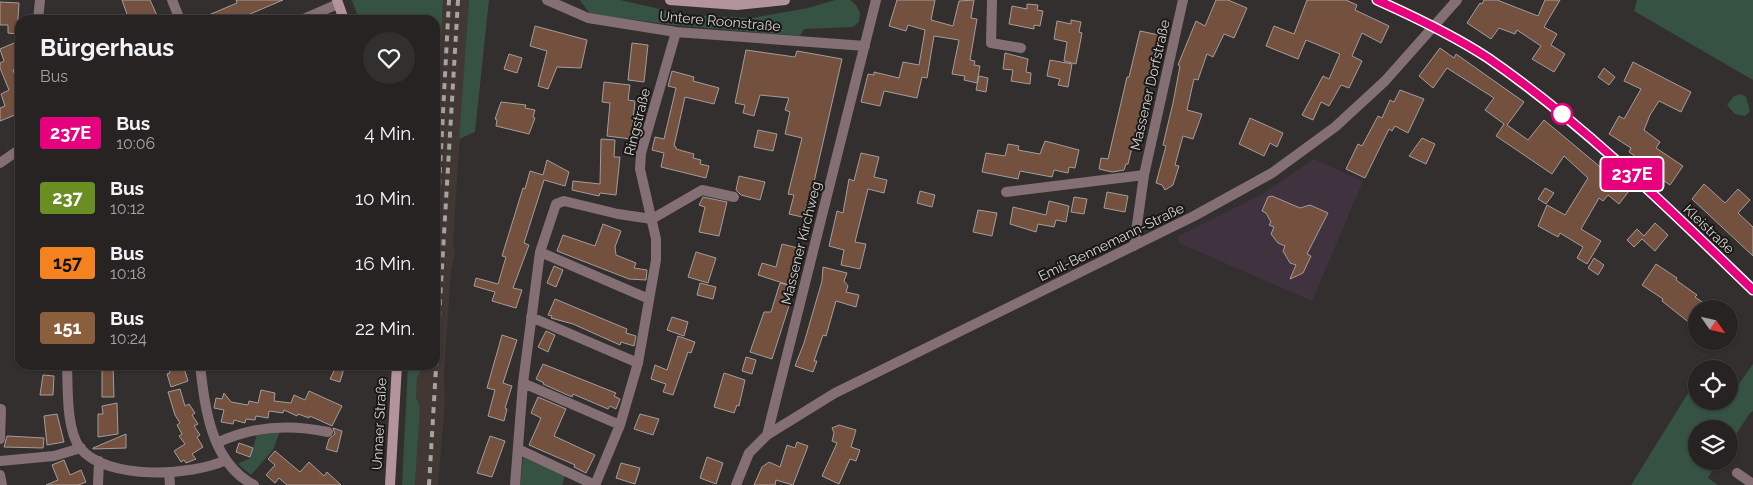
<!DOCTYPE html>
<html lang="de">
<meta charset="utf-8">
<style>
body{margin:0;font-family:Raleway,sans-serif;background:#322f2f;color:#f1f3f6;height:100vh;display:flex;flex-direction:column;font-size:19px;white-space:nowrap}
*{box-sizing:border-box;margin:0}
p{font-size:16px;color:#a4a4a5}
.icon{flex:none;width:28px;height:28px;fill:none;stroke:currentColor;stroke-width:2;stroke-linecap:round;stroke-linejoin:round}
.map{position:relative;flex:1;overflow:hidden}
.panel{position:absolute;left:15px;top:15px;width:425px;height:355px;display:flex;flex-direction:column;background:#262322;border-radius:15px;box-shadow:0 1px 4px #0004,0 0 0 1px #424040}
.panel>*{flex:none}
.badge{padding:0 10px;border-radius:4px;font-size:18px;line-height:32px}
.needle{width:32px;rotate:124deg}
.controls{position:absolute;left:1688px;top:300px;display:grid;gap:10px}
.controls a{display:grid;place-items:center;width:50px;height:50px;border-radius:50%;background:#262322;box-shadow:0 1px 4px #0004,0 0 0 1px #424040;font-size:25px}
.map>.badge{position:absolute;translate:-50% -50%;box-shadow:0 0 0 2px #fff}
.round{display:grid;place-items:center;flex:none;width:52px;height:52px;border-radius:26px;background:#322f2f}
.headline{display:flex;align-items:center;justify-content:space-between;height:85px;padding:0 25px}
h1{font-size:24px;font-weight:700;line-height:38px}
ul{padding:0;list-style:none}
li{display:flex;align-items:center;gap:15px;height:65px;padding:0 25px}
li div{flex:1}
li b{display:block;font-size:19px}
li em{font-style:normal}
li .badge{min-width:55px;font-weight:700;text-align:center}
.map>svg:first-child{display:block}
.built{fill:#413733}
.education{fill:#41323f}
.green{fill:#365243}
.building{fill:#74503f;stroke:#a29e9c}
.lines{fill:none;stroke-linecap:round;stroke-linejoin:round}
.street{stroke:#847074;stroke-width:10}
.secondary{stroke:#b3949a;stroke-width:10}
.rail{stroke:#a6a4a3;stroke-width:4;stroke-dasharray:6 6;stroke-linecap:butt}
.line-casing{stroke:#fff;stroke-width:11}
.line{stroke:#e6007e;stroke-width:8}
.stop-dot{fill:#fff;stroke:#e6007e;stroke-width:2.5}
.labels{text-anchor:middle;stroke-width:4;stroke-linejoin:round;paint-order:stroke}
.street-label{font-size:14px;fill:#d5d3d2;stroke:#191817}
</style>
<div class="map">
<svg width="1753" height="485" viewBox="0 0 1753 485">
<rect width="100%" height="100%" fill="#332f2e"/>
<path class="built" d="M443,0H469L453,242L455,253L451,271L444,374L445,403L438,485H415L420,407L416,397L417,378L423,365H435V175L437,143L435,133Z"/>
<path class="education" d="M1314,159L1363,181L1312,301L1179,243L1177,237L1261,195Z"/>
<path class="green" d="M352,0H443L438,113C433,133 436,155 435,175V20H359Z
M469,0H489L475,132L459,139Z
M580,0H620L687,15L752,18L808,8L835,0H850L856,5L860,13L859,22L853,27L804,29L800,36L673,25L590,14Z
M1637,0H1753V80L1634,11Z
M1741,94L1746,97L1750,111L1745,116L1735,114L1727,105L1734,96Z
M1753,364V411L1750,413L1729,445V429H1696V461H1718L1708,478L1718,485H1631L1690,390L1696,391V401H1729V398Z
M408,365H423L417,378L416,397L420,407L415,485H402Z
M280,431L273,450L251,475L238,464L250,458L257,434Z
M523,457L565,476L562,485H520Z"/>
<path class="building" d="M122,0H150L159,20H129Z
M236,0H283L243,17L245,20H197L237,3Z
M897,0H935L931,20L953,26L959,1L974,0L971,18L977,19L970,60L975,61L974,65L980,66L977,83L964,80L965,76L952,74L959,40L934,36L927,78L922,77L917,98L884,91L880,106L861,102L868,74L874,75V72L899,78L903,62L919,65L925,30L908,25L906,31L889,26Z
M1216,0H1228L1247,8L1234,38L1224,34L1213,57L1207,54L1198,80L1194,79L1187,110L1202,114L1193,139L1183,136L1175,165L1179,166L1173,185L1165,190L1162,185L1156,183L1166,146L1163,145L1173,103L1180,66L1178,65L1196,21L1205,26Z
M1307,0H1346L1357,5L1355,10L1389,26L1381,43L1362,33L1352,56L1362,61L1349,88L1341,85L1329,106L1321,102L1313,120L1302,115L1323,76L1329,79L1340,54L1306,40L1298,59L1266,46L1274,26L1294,34Z
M1484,0H1497L1538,16L1545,0H1560L1544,27L1557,34L1551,45L1565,54L1554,72L1532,59L1541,46L1517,30L1515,34L1499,28L1491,39L1467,23L1480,3L1482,4Z
M0,2L19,3L17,34L8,33V25H0Z
M1027,4L1038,5L1037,10L1043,11L1040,26L1034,25V29L1009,24L1012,6L1027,9Z
M1071,20L1081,22L1079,32L1082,33L1076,64L1064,61L1067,42L1054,39L1057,21L1071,24Z
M535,26L587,40L581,68L557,67L548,89L538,86L547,51L530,46Z
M1140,31L1159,35L1142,114H1140L1128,164H1126L1124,170L1112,172L1099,169L1101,158L1108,159L1127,77H1129Z
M14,43L20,58V67L13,70L20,88L14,91L20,113L0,121V108L5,106L1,94L9,90L0,68V63L4,61L0,49Z
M632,43L648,45L644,82L628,80Z
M1440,48L1454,58L1456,54L1524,102L1507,125L1528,140L1544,120L1629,191L1619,204L1608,195L1603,201L1599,198L1581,229L1601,241L1587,264L1577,258L1583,247L1560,233L1558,237L1538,226L1547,205L1565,215L1588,178L1564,156L1552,174L1496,136L1504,124L1485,110L1494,98L1447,68L1433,88L1419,76Z
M746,50L795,57L797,51L842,59L811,195L802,217L789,214L794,195L788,194L802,138L785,134L790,112L785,110L789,98L760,95L754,116L743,113L745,105L735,103Z
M1005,53L1028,59L1026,72L1031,73L1030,84L1011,81L1013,70L1003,69Z
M509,54L522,58L517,73L504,69Z
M1050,60L1072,64L1068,87L1058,85L1060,79L1047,76Z
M1633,62L1691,92L1681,112L1659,101L1650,115L1644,130L1660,142L1656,148L1683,166L1670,185L1655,175L1657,171L1629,152L1631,148L1609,134L1619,116L1624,119L1641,89L1624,81Z
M1604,68L1615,77L1609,85L1598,77Z
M672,71L694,77L693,81L719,88L714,104L685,97L674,146L676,147V149L694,154L693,158L701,160L700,164L709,166L706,178L661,167L664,153L652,150L655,137L664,139L676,88L668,86Z
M979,76L988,78L986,92L976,90Z
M604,82L630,85L628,100L635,101L631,139L607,136L610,103L602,102Z
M1400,90L1424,99L1408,133L1395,126L1392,131L1389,129L1365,178L1346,169L1358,144L1362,146L1378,116L1382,118L1390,100L1394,102Z
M501,102L526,105L525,108L535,110L533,117L535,118L529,134L496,126L497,120L495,119Z
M1250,118L1283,133L1277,147L1270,143L1264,156L1239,144Z
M758,130L777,134L773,151L754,147Z
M1422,138L1435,144L1426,164L1409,156Z
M601,139L615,140L614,157H620L616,195L600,193L599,196L572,190L573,181L600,184Z
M1045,141L1079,150L1075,168L1069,167L1068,173L1054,170L1052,177L1020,171L1018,179L982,172L986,153L1005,156L1008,144L1019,146L1018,150L1040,154Z
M861,153L879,157L874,177L887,180L884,193L868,189L855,242L866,244L860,269L841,265L844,250L829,246L837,211L843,213L849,179L854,181Z
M547,160L569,172L565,186L544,180L524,243L529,245L513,288L522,290L516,308L492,301L495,292L474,286L476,278L498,284L506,257L502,256L523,188L525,189L530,171L543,175Z
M739,176L765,182L760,200L741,195L736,190Z
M1704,184L1725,203L1738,189L1750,200L1738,213L1753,227V256L1692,199Z
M1545,188L1554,193L1546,204L1538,199Z
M920,191L935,195L932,207L917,203Z
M1107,192L1128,196L1125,212L1104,208Z
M1272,196L1300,208L1310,205L1328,213L1307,254L1311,256L1303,273L1290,279L1296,265L1290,263L1283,251L1285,246L1278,243L1271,234L1274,227L1269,225L1271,222L1266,213L1262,211L1268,197Z
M703,197L727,202L719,236L699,232L705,207L699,205Z
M1074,197L1087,199L1084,214L1071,212Z
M1049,201L1069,206L1066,222L1056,220L1054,227L1038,224L1036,232L1010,224L1013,207L1046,215Z
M978,210L997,213L992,236L973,232Z
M1655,223L1668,235L1655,251L1642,239L1634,247L1627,240L1637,229L1644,236Z
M603,224L621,231L615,247L616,255L636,263L634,268L647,270L646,280L629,279L557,251L563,235L595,246Z
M782,244L798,248L789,285L758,275L762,263L776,267Z
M696,252L716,258L708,283L688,277Z
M1594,258L1604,265L1598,275L1588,268Z
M1656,264L1677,278L1676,280L1697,295L1695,297L1712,309H1696V328L1662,301L1663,299L1642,285Z
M554,266L563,270L556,287L547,283Z
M823,267L847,273L844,281L848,286L846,292L859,295L856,307L836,301L826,336L823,335L814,361H817L813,372L795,366L804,343L822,281Z
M700,283L716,287L713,299L697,295Z
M780,283L795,287L772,359L750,352L764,312H771Z
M555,299L627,329L626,333L636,336L634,346L621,342L620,345L573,324L551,318L552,316L548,315Z
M672,317L688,322L684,336L667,330Z
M546,331L555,335L548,352L538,347Z
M502,335L517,340L503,383L512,386L505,408L507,409L504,421L488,416L495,390L487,388Z
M678,336L695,342L691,353L688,352L673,395L663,392L666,384L651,379L655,365L667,370Z
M746,357L756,360L752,374L742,371Z
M543,364L616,393L614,396L620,399L616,409L610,406L608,409L573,394L572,397L543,384L544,383L536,379Z
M102,365H113L114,397H102Z
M168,365H183L188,381L171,387L167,374L170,373Z
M337,365H345L340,382L330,379Z
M724,373L745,380L739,406L737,405L734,413L714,407Z
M43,375L54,376L53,395H40Z
M180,389L185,406L189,404L195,413L192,415L198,424L194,426L200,435L197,437L203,447L192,454L196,459L186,463L184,460L181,462L174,451L185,444L179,436L182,434L177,425L180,423L175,415L168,392Z
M261,390L275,393L274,401L291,403L294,395L305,400L309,391L342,406L332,426L310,416L309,418L298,414L297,416L284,410L283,413L269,411L268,418L256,416L255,420L246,419L245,423L234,420L233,424L221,422L224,410L214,408L216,398L222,399L224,393L231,402L248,405L249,401L258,403Z
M538,397L566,409L554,436L595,455L586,473L574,467L575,465L529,445L541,418L531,413Z
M117,403L118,434L98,437V414H103L102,406Z
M57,414L64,442L47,445L44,416Z
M640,414L659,419L653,435L634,429Z
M839,425L856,430L851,447L860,450L856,461L850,459L839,484L822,476L837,443L832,441L834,433L832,428Z
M333,428L342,431L337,452L326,449L329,439L335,434Z
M126,434V448L93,449V448Z
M7,436L44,438L43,448L4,447Z
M490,436L505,441L492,477L477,473Z
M797,442L808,446L793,485L776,480L775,485H754L762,467L769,462L780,467L787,445L795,448Z
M239,443L253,448L250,457L236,452Z
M275,451L300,472L309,462L324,476L327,472L341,485H287L279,478L275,483L266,475L275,465L268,459Z
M707,457L723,463L716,484L700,478Z
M64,460L70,475L81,470L86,482L78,485H46L58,480L52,465Z
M621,463L640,468L635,484L616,478Z"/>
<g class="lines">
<path class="street" d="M172,0L180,20
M547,0L588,18L676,32L865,46
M992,0L991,43L1021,48
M101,19V20
M38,20L40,0
M301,20L338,4
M0,163L20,149
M1006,192L1144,175
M1134,246L1144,175L1183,0
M540,252L649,299
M531,317L638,363
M67,365C68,388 66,429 80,448C107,481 192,476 226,460
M200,365C205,408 211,463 254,485
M329,365H330
M523,383L620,425
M767,435L835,393L1194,216L1272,173L1335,127L1385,81L1457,0
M0,439L1,409
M217,443C252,426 290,424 328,432
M518,449L595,485
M0,461L54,456L81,448
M169,472L170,485
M1737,473L1753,484
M0,475L2,485
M98,485L99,461
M515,485L523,383L540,252L556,204L564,201L618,214L652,219L702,190L734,197
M595,485L620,425L638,363L656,260V239L640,169L641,153L676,32
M736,485L749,453L767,435L876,0"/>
<path class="secondary" d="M337,0L344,20
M670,0L737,5L785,0
M1377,0C1415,17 1453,35 1488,58C1585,125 1668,209 1753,290
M390,485L397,365"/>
<path class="rail" d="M436,245L449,0
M429,485L458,0"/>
</g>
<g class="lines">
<defs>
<path id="line" d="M1377,0C1415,17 1453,35 1488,58C1585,125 1668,208 1753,290"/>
</defs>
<use href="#line" class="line-casing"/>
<use href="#line" class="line"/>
</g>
<circle class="stop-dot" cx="1562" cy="114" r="10"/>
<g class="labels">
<g class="street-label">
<text transform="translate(720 21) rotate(5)" y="5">Untere Roonstraße</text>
<text transform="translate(1150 85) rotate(-77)" y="5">Massener Dorfstraße</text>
<text transform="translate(637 122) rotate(-76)" y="5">Ringstraße</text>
<text transform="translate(1709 229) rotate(44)" y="5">Kleistraße</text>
<text transform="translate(1111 242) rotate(-26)" y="5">Emil-Bennemann-Straße</text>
<text transform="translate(801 243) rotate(-76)" y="5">Massener Kirchweg</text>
<text transform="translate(379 424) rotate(-87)" y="5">Unnaer Straße</text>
</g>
</g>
</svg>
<div class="controls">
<a><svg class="needle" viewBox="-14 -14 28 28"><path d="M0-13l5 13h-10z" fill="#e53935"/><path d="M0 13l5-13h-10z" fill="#a4a4a5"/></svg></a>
<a><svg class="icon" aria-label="locate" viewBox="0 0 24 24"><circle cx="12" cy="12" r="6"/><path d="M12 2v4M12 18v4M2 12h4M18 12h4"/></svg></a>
<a><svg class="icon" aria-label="layers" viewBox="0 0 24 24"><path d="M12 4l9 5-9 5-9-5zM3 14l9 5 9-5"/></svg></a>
</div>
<b class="badge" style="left:1632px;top:174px;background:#e6007e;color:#fff">237E</b>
<section class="panel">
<div class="headline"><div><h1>Bürgerhaus</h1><p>Bus</p></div><a class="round"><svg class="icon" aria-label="heart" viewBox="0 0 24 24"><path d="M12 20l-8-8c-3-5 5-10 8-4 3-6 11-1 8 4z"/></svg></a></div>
<ul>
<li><span class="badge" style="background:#e6007e;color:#fff">237E</span><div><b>Bus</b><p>10:06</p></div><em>4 Min.</em></li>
<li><span class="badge" style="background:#6b8e23;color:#fff">237</span><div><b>Bus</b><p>10:12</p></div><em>10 Min.</em></li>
<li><span class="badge" style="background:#f58220;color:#111">157</span><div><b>Bus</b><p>10:18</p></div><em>16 Min.</em></li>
<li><span class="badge" style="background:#8b5e3c;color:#fff">151</span><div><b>Bus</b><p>10:24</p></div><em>22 Min.</em></li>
</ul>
</section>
</div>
